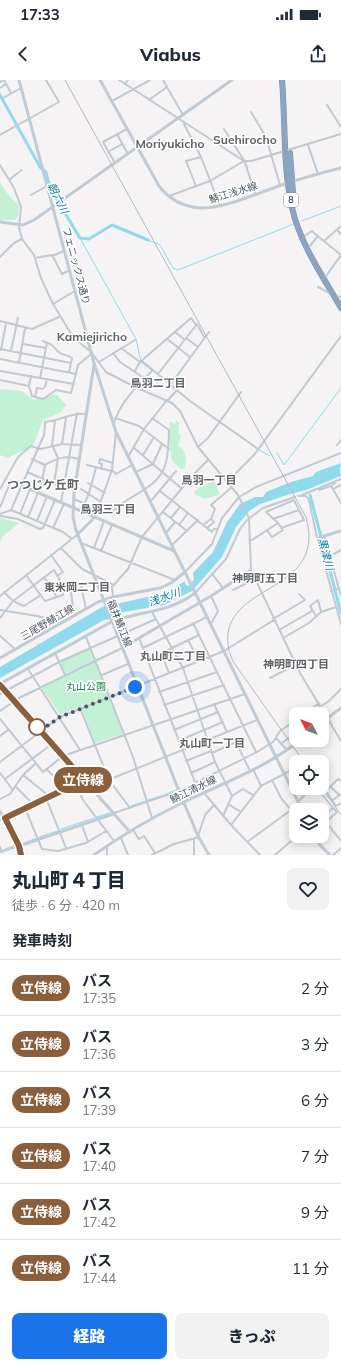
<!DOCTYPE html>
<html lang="ja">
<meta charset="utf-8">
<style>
body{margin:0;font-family:Mulish,"Noto Sans JP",sans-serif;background:#f2f2f3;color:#1f2937;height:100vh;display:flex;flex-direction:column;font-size:15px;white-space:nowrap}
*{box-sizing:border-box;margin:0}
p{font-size:13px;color:#747a83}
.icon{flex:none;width:22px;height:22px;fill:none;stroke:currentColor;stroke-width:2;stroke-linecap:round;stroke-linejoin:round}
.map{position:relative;height:775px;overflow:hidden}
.details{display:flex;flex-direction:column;background:#fff;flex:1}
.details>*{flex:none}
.badge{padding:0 8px;border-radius:13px;font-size:14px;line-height:26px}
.needle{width:26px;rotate:311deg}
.buttons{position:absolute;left:289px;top:627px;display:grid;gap:8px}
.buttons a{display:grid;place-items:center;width:40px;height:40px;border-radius:8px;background:#fff;box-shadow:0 2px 10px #0003;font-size:20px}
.you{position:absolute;width:20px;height:20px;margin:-10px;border:3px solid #fff;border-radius:50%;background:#1a73e8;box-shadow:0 0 0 6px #1a73e833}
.map>.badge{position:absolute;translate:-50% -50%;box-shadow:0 0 0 2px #fff}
h2{padding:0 12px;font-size:15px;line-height:36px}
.round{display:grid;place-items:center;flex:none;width:42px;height:42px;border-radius:8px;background:#f2f2f3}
.headline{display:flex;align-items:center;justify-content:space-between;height:68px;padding:0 12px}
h1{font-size:19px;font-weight:800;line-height:30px}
.button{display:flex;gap:8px;margin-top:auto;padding:8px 12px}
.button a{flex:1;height:46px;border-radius:8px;background:#1a73e8;color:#fff;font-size:16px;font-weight:800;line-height:46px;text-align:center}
.button a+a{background:#f2f2f3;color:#1f2937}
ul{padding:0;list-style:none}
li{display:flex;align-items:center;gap:12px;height:56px;padding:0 12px;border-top:1px solid #e0e1e3}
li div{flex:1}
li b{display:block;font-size:15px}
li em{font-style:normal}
li .badge{min-width:44px;font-weight:700;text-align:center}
.status{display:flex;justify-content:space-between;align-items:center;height:28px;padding:0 20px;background:#fff;direction:ltr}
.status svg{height:11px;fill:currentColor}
header{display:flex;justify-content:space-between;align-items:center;height:52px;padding:0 12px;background:#fff;font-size:18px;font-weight:800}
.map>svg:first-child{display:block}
.green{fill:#c3f1d5}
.water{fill:#90daee}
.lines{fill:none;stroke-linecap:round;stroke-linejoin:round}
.stream{stroke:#90daee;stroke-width:1}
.river{stroke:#90daee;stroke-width:3}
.street-tunnel{stroke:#caccce;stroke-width:2;stroke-dasharray:2 1;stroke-linecap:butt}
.highway-casing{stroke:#7690ad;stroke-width:6}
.street{stroke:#c1cad2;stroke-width:2}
.secondary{stroke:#c1cbd6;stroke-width:3}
.highway{stroke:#8ba5c1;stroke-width:5}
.tram{stroke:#b5b8bd;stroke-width:1}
.line-casing{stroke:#fff;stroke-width:9}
.line{stroke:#8b5e3c;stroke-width:6}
.walk{stroke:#4a5661;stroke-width:4;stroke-dasharray:0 7.2}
.stop-dot{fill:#fff;stroke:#8b5e3c;stroke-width:2}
.labels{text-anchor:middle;stroke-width:3;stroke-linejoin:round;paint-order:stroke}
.shield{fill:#fff;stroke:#808990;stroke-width:1}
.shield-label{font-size:9px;font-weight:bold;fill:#4a5661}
.street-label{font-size:10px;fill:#4a5661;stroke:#fff}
.park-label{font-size:10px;fill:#17864f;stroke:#fff}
.water-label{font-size:11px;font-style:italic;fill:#0c7c9b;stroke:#fff}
.neighbourhood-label{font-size:11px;font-weight:bold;fill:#5f6368;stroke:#fff}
.quarter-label{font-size:12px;font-weight:bold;fill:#5f6368;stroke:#fff}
</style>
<div class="status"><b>17:33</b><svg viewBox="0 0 49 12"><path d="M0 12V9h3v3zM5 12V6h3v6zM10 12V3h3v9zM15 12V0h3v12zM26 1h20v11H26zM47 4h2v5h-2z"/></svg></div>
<header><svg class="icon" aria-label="back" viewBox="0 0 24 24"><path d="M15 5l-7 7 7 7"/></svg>Viabus<svg class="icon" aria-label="share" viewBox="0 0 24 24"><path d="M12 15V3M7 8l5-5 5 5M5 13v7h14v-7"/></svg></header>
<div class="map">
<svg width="341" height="775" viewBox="0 0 341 775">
<rect width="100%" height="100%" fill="#f5f3f3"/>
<path class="green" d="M0,101C4,112 12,118 19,126L18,136L15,140H0Z
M0,309L22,311L34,320L56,314L66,325L60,333L43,340L33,366L7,378L0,375Z
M176,341L179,343L178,353L181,355L178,366C186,369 188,382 184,389H181C178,386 174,384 172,380C170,378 169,347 170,342L175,344Z
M214,400L220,415L204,419L194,414C196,406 208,405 214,400Z
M0,438L19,443L2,457L0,462Z
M91,568L96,580L65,594L61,582Z
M95,582L109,616L60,634L42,608Z
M110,618L123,654L95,663L82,629Z"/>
<path class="water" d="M341,383L340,391L341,396L306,410L290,414L260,424L249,431L236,447L222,477L192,511L164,525L124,532L107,540L106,539L0,598V587L102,527L165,513L185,501V504L188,506L194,500L193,493L213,472L227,442L240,424L255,417H263L266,412L291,402L313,396L316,392Z"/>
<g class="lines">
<path class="stream" d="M302,141L341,126
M80,158L136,259L141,282L151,290
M148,160L160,165L173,188L178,190L294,144
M259,370L270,376
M277,373L284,385L341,308
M164,715L176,710
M148,720L161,716
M131,726L145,721
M97,737L109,733
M61,749L94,738
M39,757L58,751
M21,764L37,758
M3,770L16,765"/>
<path class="river" d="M0,15L40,87L46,92L50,108L80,158L89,159L112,145L148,160
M310,415L341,533"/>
<path class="street-tunnel" d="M299,160L306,155"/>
<defs>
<path id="highway" d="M282,0C286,46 282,95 295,139C305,171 325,200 341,228
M290,73L293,113"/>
</defs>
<use href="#highway" class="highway-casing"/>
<path class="street" d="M4,0L11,13
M119,0L244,81H251L341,54
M163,0L183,35
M0,2L4,0
M125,4L128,0
M0,8L6,4
M3,18L21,8
M149,20L167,7
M112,21L150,0
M327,25L341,47
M251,32L266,57L280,105
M184,44L201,77L220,126
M224,49L245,82L255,114
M117,54L128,74
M0,55L59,22L46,0
M308,65L318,94
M108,72L122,64
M115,83L103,62L127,49
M0,85L14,108L21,127L19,147L22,159L34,175L41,198L53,224L73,257L91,272L106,292L135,307L172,323L180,331L198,367L238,415L249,438L251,490L300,593L341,661
M10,99L22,90
M196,106L186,81L201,77
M31,115L47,106
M169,116L210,101L244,81
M337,150L341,154
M306,155L312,151L314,153L341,175
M324,161L341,146
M309,167L318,156
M52,176L64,171
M0,177L14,163L22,159
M35,178L52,175L62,194L70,190
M326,196L341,175
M318,207L331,214
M335,216L341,217
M53,224L75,211
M0,241L32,249L59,237
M175,252L185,260
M186,258L198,267
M167,259L190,277
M47,263C54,264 54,269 60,273C63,275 68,275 72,278L69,292
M23,264L46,268
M121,268L140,282L135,291
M0,269L71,283
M1,270L6,243
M11,271L18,238
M113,273L120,282L144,298
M0,279L76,294
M142,281L190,321L258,369
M99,282L135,260
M140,282L191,238L196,245
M19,283L25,248
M0,291L74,304
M158,294L197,244L204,257
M31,296L29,306L32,316L43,319L56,310L71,313L78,285L91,274
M40,298L47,263L43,261
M0,300L29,306
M171,304L209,252
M35,317L37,308L42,309L45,307L47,299
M168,320L178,309
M115,338L139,346L169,369
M114,343C120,322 138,305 153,290
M62,364L66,338
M337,365L341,360
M198,367L208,358L241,312
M134,368L181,408
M143,375L154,357
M128,377L144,349L167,320
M32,379L45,385
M45,385C57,378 66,375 79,379
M87,385L112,391
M101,389L102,384L99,383L100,379L113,383
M112,390L116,394L132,385
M27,392L64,408
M136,392L153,384L162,364
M228,401L254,375L341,256
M88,403L105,413
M54,404L58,378L52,365L55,341
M331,406L341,423
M0,409L18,377L31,366L40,369L62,364L81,365
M81,409L101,422
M333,409L341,405
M319,410L331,406L335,403
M160,411L212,452L214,449H217
M302,415L341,399
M298,416H306L309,420L317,458L341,544
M76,420L99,429
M61,422L77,333
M150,422L176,391
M101,424L112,431C118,428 122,423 127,420C164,399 168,393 169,350L152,338
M0,427L11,401
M11,430L44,355L45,342C60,341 71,332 86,334
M81,432L89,413L96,388
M163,432L187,451
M0,434L11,430L63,452L72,459
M20,434L30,409
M0,436L18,439L40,449L43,448L55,420
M28,437L41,406L45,385
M95,437L112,390L116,352
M171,438L180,427
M273,439L299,430
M37,441L47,416
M278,443L266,432L294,420L304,440L281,448
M179,445L188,433
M203,445L211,439L215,429L211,425L232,407
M53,448L64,424
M207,448L214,442L211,439
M166,453L175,442
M317,458L324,456L341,516
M249,460H252L278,443L283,450L272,457L267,450
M81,463L175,500
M172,465L198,440
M61,468L82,489L114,505
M94,468L104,441
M101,471L112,445
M51,475L63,492L57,496
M330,476L341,470
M185,492L212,464L222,438L239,417L256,407L341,373
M212,494L223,508
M44,497L56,516
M70,505L74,535
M81,505L86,529
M62,508L68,505L95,503
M233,510L255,499
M331,511L339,508
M4,512L13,521L24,526L41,515
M195,513L226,479L240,449L247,440L263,428L295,417
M0,516L77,455
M211,516L218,531L211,544
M113,517L112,507L128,489L142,457L191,397L208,380
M0,530L37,536L61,542
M152,532L183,588L215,682L232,716
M316,536L310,526L318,520L321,532
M0,538L13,521L54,490L60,500L63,515L45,521L26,495
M273,539L305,520L299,514
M193,543L256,672
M279,550L312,531
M0,556L15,569
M86,557L133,677L152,738
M139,558L195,702L231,745L260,775
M283,558L309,543L321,532L336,527
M188,560L199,581
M143,568L207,537
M55,573L65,595
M161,573L169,593
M147,580L199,555
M28,589L80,670
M102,595L128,584
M270,598L297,584
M159,612L217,592
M0,614L59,582L156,539
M214,624L227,652
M164,625L224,605
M320,627L329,621L341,609
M80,628L109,700L130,728
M0,631L19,618L122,568
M304,634L318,624
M318,634L323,631
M0,639L43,692L63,676L245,614
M174,650L218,632
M0,656L8,650
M276,658L287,670
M178,661L223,642
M281,664L296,652
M212,673L236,662L250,691
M186,681L211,671
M0,682L60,637L224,571L274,540
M46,689L67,708
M253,689L261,706
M0,693L13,710
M191,693L215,682
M23,695L49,716
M5,699L52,664
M272,700L281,718L296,736
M341,701L338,699L326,711L336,726L341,723
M75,704L83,720L114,761
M330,706L339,715
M16,707L33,724
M317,708L333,728L322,737
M93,710L113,698L257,640
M46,718L66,768
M0,719L10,714L23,695L35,684
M333,720L341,714
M298,722L311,708
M228,724L241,732
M25,728L42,769L58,771L86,763L106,751
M114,733L179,711L257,672L273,662L280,651L296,640
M223,736L232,716L243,709L253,715
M322,737L341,761
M0,740L84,700
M326,742L337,732L333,728
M82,745L88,762
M231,745L261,706L288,692L296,685
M133,750L139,759L144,756L155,773
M198,756L205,735L214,725
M121,758L128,775
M247,762L291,730
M0,767L2,772
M0,772L19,766
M107,775V767
M152,775L174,764L199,757
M194,775V758
M275,775L297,756
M333,775L341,768"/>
<path class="secondary" d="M19,0L94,283L116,352L302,730
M100,0L159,106C169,119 184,127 201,128C223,129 260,112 282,105C302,98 321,93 341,88
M0,142L23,145L34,140L232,0
M94,285L74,413L73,437L76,450L179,711L198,756L209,775
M11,401L174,471
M77,455L95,437
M324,456L341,451
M122,568L211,516L251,490
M0,578L98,522L113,517L160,508L171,503L185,492
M0,604L111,542C142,530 167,534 195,513
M0,605L130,752
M322,642L341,628
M0,731L19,766L21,775
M315,756L320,765L330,775
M19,766L113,734
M94,775C122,755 153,737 184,722C223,703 266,688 300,660"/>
<use href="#highway" class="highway"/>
<path class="tram" d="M65,0L306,437C326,511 236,502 228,553C227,564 229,574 234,583L304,682
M322,708L341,735"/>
</g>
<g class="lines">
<defs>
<path id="line" d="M0,605L84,700L5,738L19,766L21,775"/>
</defs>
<use href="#line" class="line-casing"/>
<use href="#line" class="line"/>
<path class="walk" d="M37,647L40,651L60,637L135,607"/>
</g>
<circle class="stop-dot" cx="37" cy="647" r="8"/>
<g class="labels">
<rect class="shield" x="284" y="113" width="14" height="14" rx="3"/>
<g class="shield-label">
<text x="291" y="123">8</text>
</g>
<g class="street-label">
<text transform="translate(233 112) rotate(-17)" y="4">鯖江浅水線</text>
<text transform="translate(77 186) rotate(75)" y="4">フェニックス通り</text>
<text transform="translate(47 542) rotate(-30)" y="4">三尾野鯖江線</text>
<text transform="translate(120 543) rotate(68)" y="4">福井鯖江線</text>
<text transform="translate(193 709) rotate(-26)" y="4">鯖江清水線</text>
</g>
<g class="park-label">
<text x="86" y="610">丸山公園</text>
</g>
<g class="water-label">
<text transform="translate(58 118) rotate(63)" y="4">朝六川</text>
<text transform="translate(326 474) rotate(75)" y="4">黒津川</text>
<text transform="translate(164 517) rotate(-19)" y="4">浅水川</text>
</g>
<g class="neighbourhood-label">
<text x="158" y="307">鳥羽二丁目</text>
<text x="209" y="404">鳥羽一丁目</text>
<text x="108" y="433">鳥羽三丁目</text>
<text x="265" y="502">神明町五丁目</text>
<text x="77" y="511">東米岡二丁目</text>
<text x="173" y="580">丸山町二丁目</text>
<text x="296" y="588">神明町四丁目</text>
<text x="212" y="667">丸山町一丁目</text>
</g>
<g class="quarter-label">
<text x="245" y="64">Suehirocho</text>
<text x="170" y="68">Moriyukicho</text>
<text x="92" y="261">Kamiejiricho</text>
<text x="43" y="409">つつじケ丘町</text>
</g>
</g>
</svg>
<div class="buttons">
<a><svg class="needle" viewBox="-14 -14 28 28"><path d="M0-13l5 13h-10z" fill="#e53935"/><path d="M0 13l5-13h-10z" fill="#747a83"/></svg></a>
<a><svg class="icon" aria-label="locate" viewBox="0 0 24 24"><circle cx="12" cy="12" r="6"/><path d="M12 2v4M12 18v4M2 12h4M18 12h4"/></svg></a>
<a><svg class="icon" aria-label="layers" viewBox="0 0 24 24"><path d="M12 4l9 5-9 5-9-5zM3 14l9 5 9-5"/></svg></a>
</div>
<div class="you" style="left:135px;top:607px"></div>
<b class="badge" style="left:83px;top:700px;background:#8b5e3c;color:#fff">立侍線</b>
</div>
<section class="details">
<div class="headline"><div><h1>丸山町４丁目</h1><p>徒歩 · 6 分 · 420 m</p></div><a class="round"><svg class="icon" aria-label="heart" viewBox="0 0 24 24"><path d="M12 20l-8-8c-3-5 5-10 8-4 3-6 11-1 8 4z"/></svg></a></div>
<h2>発車時刻</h2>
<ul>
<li><span class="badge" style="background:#8b5e3c;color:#fff">立侍線</span><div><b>バス</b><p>17:35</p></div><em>2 分</em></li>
<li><span class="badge" style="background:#8b5e3c;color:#fff">立侍線</span><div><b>バス</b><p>17:36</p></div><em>3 分</em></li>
<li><span class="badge" style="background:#8b5e3c;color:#fff">立侍線</span><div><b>バス</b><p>17:39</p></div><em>6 分</em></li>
<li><span class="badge" style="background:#8b5e3c;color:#fff">立侍線</span><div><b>バス</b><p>17:40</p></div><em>7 分</em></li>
<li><span class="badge" style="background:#8b5e3c;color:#fff">立侍線</span><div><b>バス</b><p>17:42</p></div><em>9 分</em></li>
<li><span class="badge" style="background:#8b5e3c;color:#fff">立侍線</span><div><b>バス</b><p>17:44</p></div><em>11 分</em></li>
</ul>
<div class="button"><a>経路</a><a>きっぷ</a></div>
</section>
